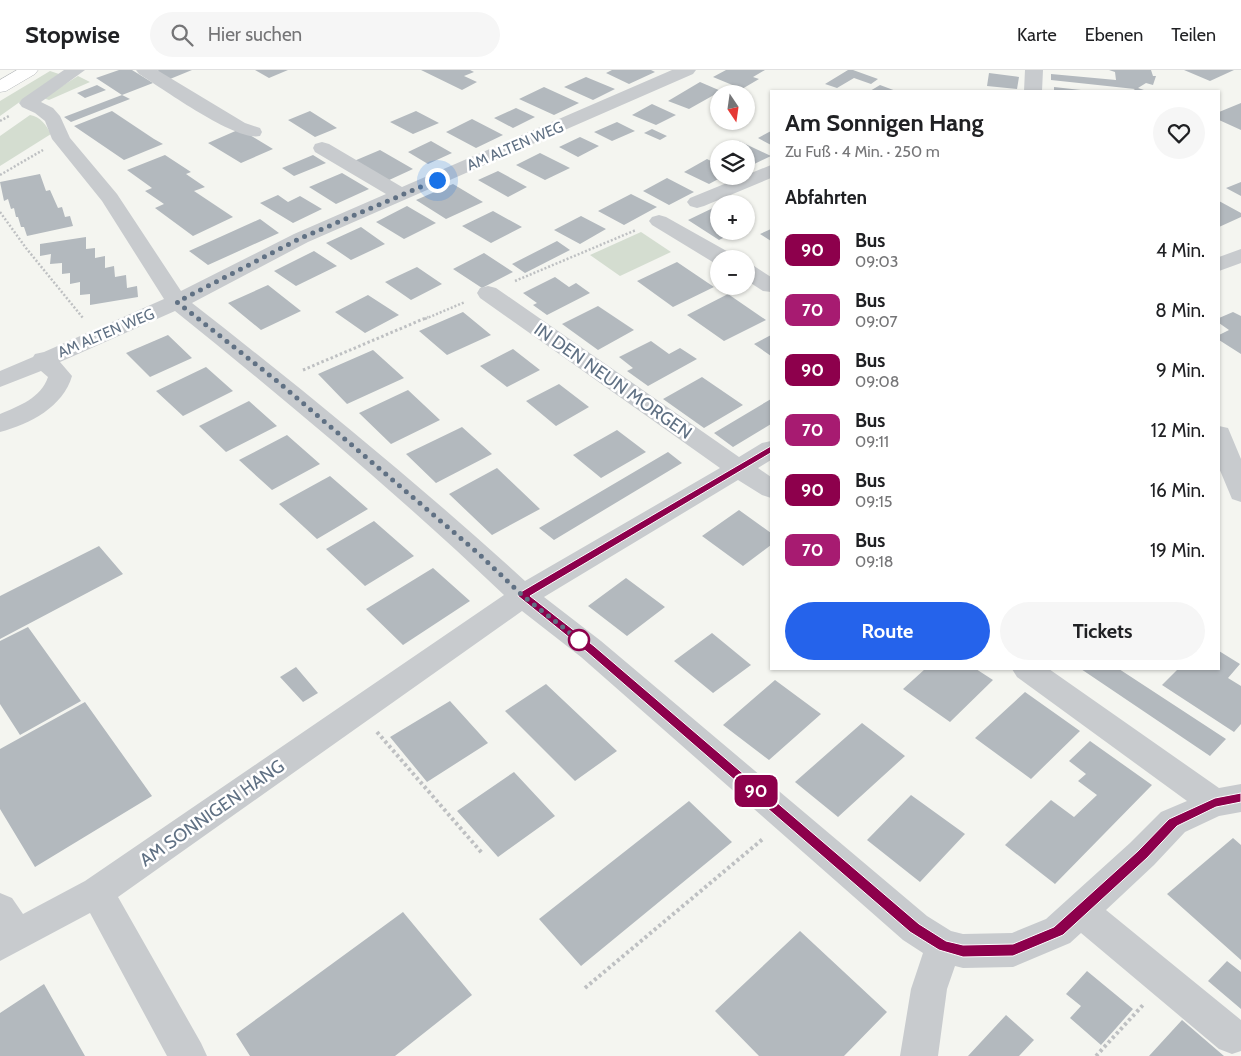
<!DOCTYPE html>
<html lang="de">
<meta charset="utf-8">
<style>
body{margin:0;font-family:Cabin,sans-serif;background:#f6f6f6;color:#202124;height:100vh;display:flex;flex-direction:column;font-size:19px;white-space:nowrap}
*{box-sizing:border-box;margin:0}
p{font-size:16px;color:#757577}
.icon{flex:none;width:28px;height:28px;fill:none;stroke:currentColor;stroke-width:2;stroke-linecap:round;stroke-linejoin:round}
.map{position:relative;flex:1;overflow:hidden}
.details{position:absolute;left:770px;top:20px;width:450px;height:580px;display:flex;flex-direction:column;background:#fff;border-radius:0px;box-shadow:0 1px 4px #0004}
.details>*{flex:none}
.badge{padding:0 10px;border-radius:8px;font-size:18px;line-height:32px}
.needle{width:32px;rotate:167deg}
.fabs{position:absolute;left:710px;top:15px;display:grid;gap:10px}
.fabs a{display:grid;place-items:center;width:45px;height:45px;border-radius:50%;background:#fff;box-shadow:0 1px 4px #0004;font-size:25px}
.you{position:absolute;width:25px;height:25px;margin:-12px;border:4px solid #fff;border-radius:50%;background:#1a73e8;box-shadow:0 0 0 8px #1a73e833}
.map>.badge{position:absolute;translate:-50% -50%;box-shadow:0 0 0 2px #fff}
h2{padding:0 15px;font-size:19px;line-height:45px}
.round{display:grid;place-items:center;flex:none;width:52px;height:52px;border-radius:26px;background:#f6f6f6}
.summary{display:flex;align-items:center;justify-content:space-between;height:85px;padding:0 15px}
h1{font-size:24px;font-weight:800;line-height:38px}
.cta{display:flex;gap:10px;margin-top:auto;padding:10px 15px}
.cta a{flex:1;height:58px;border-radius:30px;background:#2563eb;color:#fff;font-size:20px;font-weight:800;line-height:58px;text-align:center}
.cta a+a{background:#f6f6f6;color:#202124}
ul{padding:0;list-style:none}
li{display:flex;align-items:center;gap:15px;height:60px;padding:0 15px}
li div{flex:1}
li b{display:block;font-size:19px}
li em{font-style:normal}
li .badge{min-width:55px;font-weight:700;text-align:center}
header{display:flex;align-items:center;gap:30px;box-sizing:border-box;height:70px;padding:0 25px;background:#fff;border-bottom:1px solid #e0e0e0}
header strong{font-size:24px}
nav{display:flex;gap:28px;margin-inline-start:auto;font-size:18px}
.search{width:350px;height:45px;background:#f6f6f6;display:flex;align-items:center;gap:12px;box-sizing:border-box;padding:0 18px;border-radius:28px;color:#757577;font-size:19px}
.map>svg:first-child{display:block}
.green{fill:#d4ddd0}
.building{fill:#b3b9be}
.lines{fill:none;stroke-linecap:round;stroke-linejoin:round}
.highway-casing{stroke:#b7babd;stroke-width:1}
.path-far2{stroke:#bec0c2;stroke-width:2.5;stroke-dasharray:2 2;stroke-linecap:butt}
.path-far1{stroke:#bec0c2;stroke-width:3;stroke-dasharray:2.5 2.5;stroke-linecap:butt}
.path{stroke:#bec0c2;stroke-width:4;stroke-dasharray:3 3;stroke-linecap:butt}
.minor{fill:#c8cbce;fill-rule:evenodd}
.highway{fill:#fff;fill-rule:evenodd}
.line{fill:#8d004c;stroke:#fff}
.walk{stroke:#607184;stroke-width:5;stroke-dasharray:0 9}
.stop-dot{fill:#fff;stroke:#8d004c;stroke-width:2.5}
.labels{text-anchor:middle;stroke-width:5;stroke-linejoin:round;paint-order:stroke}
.far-street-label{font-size:15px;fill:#607184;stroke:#fff}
.street-label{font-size:18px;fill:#607184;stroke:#fff}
</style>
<header>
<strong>Stopwise</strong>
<div class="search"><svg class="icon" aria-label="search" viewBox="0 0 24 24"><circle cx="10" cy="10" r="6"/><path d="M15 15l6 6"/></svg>Hier suchen</div>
<nav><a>Karte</a><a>Ebenen</a><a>Teilen</a></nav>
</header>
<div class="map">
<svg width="1241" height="986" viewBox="0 0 1241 986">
<rect width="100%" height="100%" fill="#f4f5f0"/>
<path class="green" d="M50,1L59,4L0,46V31Z
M78,6L90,12L49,30L43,28Z
M30,45C41,47 46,55 51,64L0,96V66Z
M641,162L671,182L620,206L590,185Z"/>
<path class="building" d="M119,0H132L153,13L122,25L96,8Z
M159,0H192L170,9L156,1Z
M255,0H288L269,8Z
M421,0H470L474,2L464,6L477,12L462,20Z
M612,0H651L655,2L629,14L606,3Z
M726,0H765L753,7L759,9L742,19L713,7Z
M848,0H853L878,9L871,14L854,8L837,18L825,14Z
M1109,0H1151L1153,6H1156L1153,15L1146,13L1138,18L1147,21H1132L1135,19L1051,10V4L1116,10L1115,2Z
M1184,0H1234L1210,11Z
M989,3L1019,7L1017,19L987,16Z
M586,7L615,19L593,30L564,17Z
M700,12L721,21L689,39L668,31Z
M97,15L106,20L85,28L77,23Z
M880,15L896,21H870Z
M544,17L579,33L554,45L519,29Z
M1054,17L1081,20V21H1054Z
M122,25L130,29L71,52L64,47Z
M1241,33V60L1219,50V42Z
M652,34L676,45L656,55L632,45Z
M516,38L535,47L513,58L494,48Z
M112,41L154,69L163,74L124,90L74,56Z
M310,41L337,58L315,67L288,50Z
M416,41L439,53L413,64L390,52Z
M472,49L503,65L476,78L446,62Z
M617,52L635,61L612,71L594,62Z
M240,59L273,79L241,93L208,73Z
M652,59L667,66L660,70L644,63Z
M771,61V75L758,68Z
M580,67L599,76L578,87L559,77Z
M431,71L452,83L428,94L408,82Z
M739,71L771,86L746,98V79H723Z
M380,80L413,99L387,111L354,91Z
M540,83L570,98L545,110L516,95Z
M165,85L191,102L186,104L205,117L194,121L233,147L193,166L155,138L164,134L145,121L152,118L127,100Z
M313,85L326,93L294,106L282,98Z
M707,89L719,95V106H724L709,114L684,102Z
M498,101L527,117L508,127L478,110Z
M342,103L369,119L336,134L309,117Z
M40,104L46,121L50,120L58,138L62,137L65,147L70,146L73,156L27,166L24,157H21L18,147H16L14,138L11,139L8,129L4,131L0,112Z
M667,108L694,122L669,135L643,121Z
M1241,112V126L1226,118Z
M453,114L483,132L446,149L416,130Z
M631,124L657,137L624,155L598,141Z
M278,125L288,132L300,126L322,139L293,153L260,133Z
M1219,131L1241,143V147L1219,157Z
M407,136L436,153L404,169L376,152Z
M715,137L719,139V161H737L719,170L688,150Z
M493,141L522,157L491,173L462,156Z
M581,146L606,159L580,174L554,160Z
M260,149L279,163L208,195L189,181Z
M361,157L385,174L351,190L326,173Z
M771,159V171L760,164Z
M86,167V179L95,178V188L105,186V198L114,196L115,207L126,205L127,218L137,216L138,227L90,235V224L80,225V212L70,214V203L62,204V193L50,194L51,184L40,186V174Z
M557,171L570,180L525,203L512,194Z
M314,181L337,196L296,216L274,201Z
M484,183L513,202L482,218L453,199Z
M677,192L714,217L673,237L637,211Z
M417,197L442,214L411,230L385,212Z
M555,207L569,217L576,213L590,223L547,245L533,235L537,233L523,223Z
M268,215L301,241L261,260L228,233Z
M728,224L766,250L724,271L687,245Z
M368,225L399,245L365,263L335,242Z
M598,236L634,260L598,280L562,254Z
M463,242L491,265L447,285L419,261Z
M1233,242L1241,246V284L1219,270V265L1229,260L1219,253V248Z
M168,265L192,288L150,307L126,283Z
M771,265V286L754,274Z
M651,271L669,284L680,278L697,289L648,316L627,301L633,298L619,287Z
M513,279L540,300L507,317L480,296Z
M373,280L404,308L347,334L318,304Z
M206,297L233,321L183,346L156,321Z
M702,307L743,335L704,358L663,329Z
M559,314L589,337L556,356L526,331Z
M408,320L440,350L391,374L359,343Z
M771,329V354L733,377L714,363Z
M249,331L277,356L226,382L199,356Z
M462,357L492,384L436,413L406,384Z
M617,360L646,382L601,408L573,385Z
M287,365L320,394L272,420L239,390Z
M668,382L682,393L554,470L539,458Z
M497,398L540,439L492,465L449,424Z
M330,406L368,439L317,469L279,434Z
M739,440L771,463V475L743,496L702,466Z
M374,451L414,486L365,516L326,479Z
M99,476L123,504L0,569V526Z
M433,498L470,531L403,575L366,539Z
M626,508L665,537L627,566L588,536Z
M28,557L81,631L20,665L0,634V571Z
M712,563L751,595L713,623L674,591Z
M1219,581L1240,594L1228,608L1241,616V654L1234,662L1162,615L1178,599H1219Z
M296,597L318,623L303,632L280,607Z
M925,599H976L993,610L950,652L903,619Z
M1081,599H1119L1226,669L1210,686Z
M775,610L821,644L769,690L723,655Z
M546,614L617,681L575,711L505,641Z
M1025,622L1080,661L1031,709L975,668Z
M450,631L488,673L427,712L390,667Z
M85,632L152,726L35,797L0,739V679Z
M862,653L905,686L838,747L795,712Z
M1090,671L1152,715L1055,814L1005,775L1051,730L1074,747L1097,725L1078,711L1086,704L1069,691Z
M514,702L555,746L498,787L457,741Z
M911,725L965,764L920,812L867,770Z
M689,731L732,772L581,896L539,849Z
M1233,768L1241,775V890L1167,824Z
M403,842L472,925L395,986H250L236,964Z
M800,861L887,942L844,986H759L715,941Z
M1227,891L1241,902V939L1208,911Z
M1087,901L1133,939L1101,975L1070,948L1081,936L1066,924Z
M44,914L85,986H0V943Z
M1006,945L1034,970L1019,986H968Z
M1182,950L1224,986H1149Z"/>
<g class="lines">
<defs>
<path id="highway" d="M17,0H38L35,4L6,21L0,22V10Z"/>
</defs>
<use href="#highway" class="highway-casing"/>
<path class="path-far2" d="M0,51L9,46
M0,105L43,80
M0,142L26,178L83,248
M515,211L636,160
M425,249L465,232"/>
<path class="path-far1" d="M303,300L428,247"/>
<path class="path" d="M377,662L482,783
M585,918L764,768
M1096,986L1143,935"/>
<path class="minor" d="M64,0H85L41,32L53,38L60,46L70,68L117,124L181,221L294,164L386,124L315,82L313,78L315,74L322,72L329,74L402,117L672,0H696L693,4L308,172L192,233C306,322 419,414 525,511L720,398L480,228L477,223L480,218L488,216L496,218L739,387L762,373L771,371V390L758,398L771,407V428L762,425L738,410L544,527L601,571L927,846L951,861L963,864L1012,863L1046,849L1130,773L1161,742L1187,731L1017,607L1012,599H1049L1219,718L1241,714V742L1219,746L1185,762L1154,795L1106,840L1241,950V981L1232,984L1219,979L1081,863L1070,873L1013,897L963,898L955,896L947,919L938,986H900L911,919L923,883L903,870L581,587L522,541L118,827L201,973L207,986H167L90,843L0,891V823L12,828L23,844L85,811L504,525C399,425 288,332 175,241L60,292L72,306C63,337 30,354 0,362V344C19,336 41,328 48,307L41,301L0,317V301L33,287L35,284L44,282L164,229L102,131L52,69L45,51L35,43L22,37L19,33L22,29Z
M136,0H157L245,53L260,58L262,62L260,66C236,72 162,18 139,4Z
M1025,0H1043L1042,21H1024Z
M771,95V108L704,136L697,138L690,136L687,132L690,128Z
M659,145L666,147L732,184L734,189H719V194H716L652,155L649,151L652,147Z
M1241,179V193L1219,201V187Z
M746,195L754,196L771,207V222L763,221L746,210Z
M1219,356L1228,358L1241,389V432L1232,429L1219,398Z"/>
<use href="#highway" class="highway"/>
</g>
<path class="line" d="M771,376L774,377V381L530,526L594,576L919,854L946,871L963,875L1013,874L1054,857L1138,781L1169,749L1215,728L1241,723V732L1216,737L1177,756L1147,788L1063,865L1013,886L963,887L939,880L910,862L587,582L518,526L519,523Z"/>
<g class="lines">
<path class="walk" d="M437,110L301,168L177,232L277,311L478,483L523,526L579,570"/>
</g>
<circle class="stop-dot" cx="579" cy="570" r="10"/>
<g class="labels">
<g class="far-street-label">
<text transform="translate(515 76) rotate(-23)" y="5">AM ALTEN WEG</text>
<text transform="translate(106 263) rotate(-23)" y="5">AM ALTEN WEG</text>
</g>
<g class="street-label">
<text transform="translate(613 311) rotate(35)" y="6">IN DEN NEUN MORGEN</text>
<text transform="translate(212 743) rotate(-35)" y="6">AM SONNIGEN HANG</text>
</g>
</g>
</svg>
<div class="fabs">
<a><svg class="needle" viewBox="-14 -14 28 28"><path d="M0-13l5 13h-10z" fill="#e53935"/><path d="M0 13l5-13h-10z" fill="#757577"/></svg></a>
<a><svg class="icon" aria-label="layers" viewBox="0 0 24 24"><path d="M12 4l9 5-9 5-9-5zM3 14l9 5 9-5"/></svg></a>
<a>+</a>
<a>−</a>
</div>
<div class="you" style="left:437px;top:110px"></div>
<b class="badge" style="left:756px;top:721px;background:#8d004c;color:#fff">90</b>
<section class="details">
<div class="summary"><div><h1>Am Sonnigen Hang</h1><p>Zu Fuß · 4 Min. · 250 m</p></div><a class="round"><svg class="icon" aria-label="heart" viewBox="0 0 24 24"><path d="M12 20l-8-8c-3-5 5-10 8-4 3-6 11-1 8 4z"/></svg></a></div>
<h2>Abfahrten</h2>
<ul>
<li><span class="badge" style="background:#8d004c;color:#fff">90</span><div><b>Bus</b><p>09:03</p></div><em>4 Min.</em></li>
<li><span class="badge" style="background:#a71b71;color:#fff">70</span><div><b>Bus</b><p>09:07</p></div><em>8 Min.</em></li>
<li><span class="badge" style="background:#8d004c;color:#fff">90</span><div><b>Bus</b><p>09:08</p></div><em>9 Min.</em></li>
<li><span class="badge" style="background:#a71b71;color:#fff">70</span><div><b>Bus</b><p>09:11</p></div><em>12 Min.</em></li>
<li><span class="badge" style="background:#8d004c;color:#fff">90</span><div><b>Bus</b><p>09:15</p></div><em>16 Min.</em></li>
<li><span class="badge" style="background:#a71b71;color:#fff">70</span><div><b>Bus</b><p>09:18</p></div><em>19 Min.</em></li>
</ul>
<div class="cta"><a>Route</a><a>Tickets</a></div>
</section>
</div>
